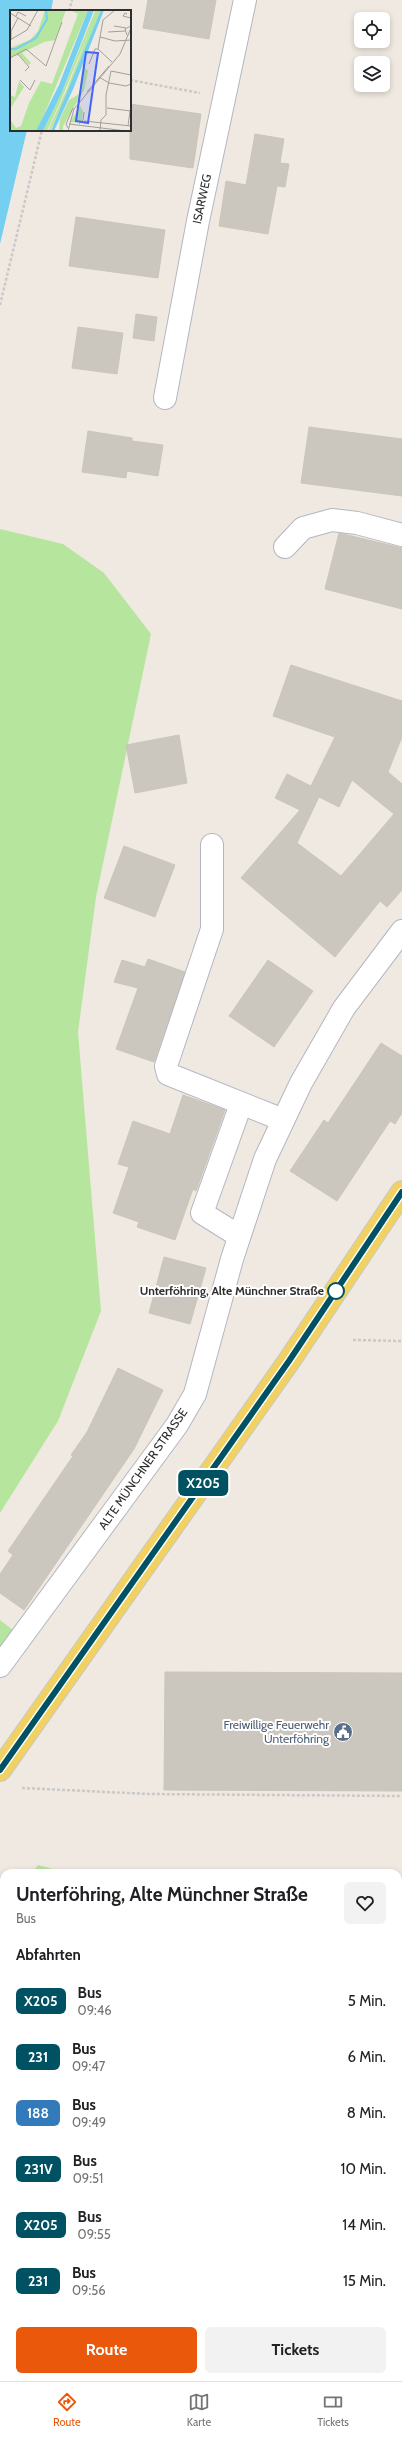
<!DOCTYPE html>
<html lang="de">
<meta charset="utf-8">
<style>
body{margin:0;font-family:Cabin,sans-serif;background:#f2f2f2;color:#202124;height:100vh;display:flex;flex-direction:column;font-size:15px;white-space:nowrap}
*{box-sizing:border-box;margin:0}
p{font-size:13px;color:#757577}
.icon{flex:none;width:22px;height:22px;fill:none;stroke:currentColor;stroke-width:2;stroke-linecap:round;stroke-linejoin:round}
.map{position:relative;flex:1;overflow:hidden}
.details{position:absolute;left:0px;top:1869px;width:402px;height:512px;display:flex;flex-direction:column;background:#fff;border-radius:12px 12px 0 0;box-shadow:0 2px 6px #0003}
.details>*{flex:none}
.badge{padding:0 8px;border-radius:6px;font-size:14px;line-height:26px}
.buttons{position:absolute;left:354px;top:12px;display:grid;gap:8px}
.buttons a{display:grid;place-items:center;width:36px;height:36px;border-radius:6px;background:#fff;box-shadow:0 2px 6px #0003;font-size:20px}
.map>.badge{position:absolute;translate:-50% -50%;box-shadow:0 0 0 2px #fff}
h2{padding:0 16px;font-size:15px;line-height:36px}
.round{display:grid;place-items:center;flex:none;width:42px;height:42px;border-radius:6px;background:#f2f2f2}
.head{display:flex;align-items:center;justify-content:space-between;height:68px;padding:0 16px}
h1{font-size:19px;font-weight:700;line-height:30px}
.primary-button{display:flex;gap:8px;margin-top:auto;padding:8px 16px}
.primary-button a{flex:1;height:46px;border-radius:6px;background:#ea580c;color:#fff;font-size:16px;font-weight:700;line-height:46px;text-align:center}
.primary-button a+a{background:#f2f2f2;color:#202124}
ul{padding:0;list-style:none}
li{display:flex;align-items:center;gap:12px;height:56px;padding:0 16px}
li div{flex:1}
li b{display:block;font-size:15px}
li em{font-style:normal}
li .badge{min-width:44px;font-weight:700;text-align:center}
.tab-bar{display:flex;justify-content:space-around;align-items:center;height:56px;border-top:1px solid #e0e0e0;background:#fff;font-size:11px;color:#757577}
.tab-bar a{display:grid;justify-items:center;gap:2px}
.tab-bar .on{color:#ea580c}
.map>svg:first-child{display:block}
.green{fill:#b6e59e}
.pitch{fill:#c9ec9a}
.water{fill:#75cff0}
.building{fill:#cbc7bf;stroke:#cbc5ba;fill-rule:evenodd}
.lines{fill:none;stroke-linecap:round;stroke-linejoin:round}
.minor-casing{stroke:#b4b7c1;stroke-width:24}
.major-casing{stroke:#c9c9c9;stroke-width:24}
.path{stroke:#c9c9c9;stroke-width:2.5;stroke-dasharray:3 2;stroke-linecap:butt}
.minor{stroke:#fff;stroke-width:22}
.major{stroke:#f2d163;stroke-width:22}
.line-casing{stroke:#fff;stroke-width:9}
.line{stroke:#005262;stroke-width:6}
.stop-dot{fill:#fff;stroke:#005262;stroke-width:2}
.labels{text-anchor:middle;stroke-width:4;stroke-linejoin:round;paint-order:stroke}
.street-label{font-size:12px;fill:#2e2e2e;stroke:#fff}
.stop-label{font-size:12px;font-weight:bold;fill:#2e2e2e;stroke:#fff;text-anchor:end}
.service-label{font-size:12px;fill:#4e5e75;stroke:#fff;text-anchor:end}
.inset-river{fill:none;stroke:#75cff0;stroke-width:2}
.inset-road{fill:none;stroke:#a29e99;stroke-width:1}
.view{fill:#4264fb;fill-opacity:0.15;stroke:#4264fb;stroke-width:2}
.inset-edge{fill:none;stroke:#2e2e2e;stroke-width:2}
</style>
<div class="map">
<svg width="402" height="2381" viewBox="0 0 402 2381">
<rect width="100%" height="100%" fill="#efe9e1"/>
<path class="green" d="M0,529L63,544L104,573L151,634L96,897L78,1032L101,1311L58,1421L0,1513Z
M0,1620L13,1630L0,1648Z
M38,1865L67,1873H32Z
M4,1915V2377H125L122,2381H0V1921Z"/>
<path class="pitch" d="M0,2147L4,2148V2167L0,2186Z"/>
<path class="water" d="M0,0H53L51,11H11V130H27L0,244Z"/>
<path class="building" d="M148,0H216L209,39L143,28Z
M130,104L201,114L193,168L130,159Z
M255,134L284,139L280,163L289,164L285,187L277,186L268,234L219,226L226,181L246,185Z
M76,217L165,230L158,278L69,266Z
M136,314L157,317L154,341L133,338Z
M78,327L123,333L117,374L72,368Z
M309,427L402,439V496L301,483Z
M88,431L132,438V441L163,445L158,476L127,471L126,478L82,472Z
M339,533L402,548V609L325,589Z
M291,665L402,701V737L388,772L402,784V890L387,907L380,901L335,957L241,878L300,810L275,798L287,774L311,786L335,737L273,716ZM352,780L394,814L341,876L297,843L319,797L339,807Z
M179,735L187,783L135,793L126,745Z
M124,846L175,865L155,917L104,898Z
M148,959L185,972L154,1062L116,1049L138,988L114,982L122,960L145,967Z
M268,960L313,991L274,1047L229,1016Z
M381,1043L402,1056V1113L395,1124L390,1121L337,1201L290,1171L324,1120L328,1123Z
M183,1095L225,1110L196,1191L193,1189L175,1240L137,1227L139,1222L113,1213L129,1167L118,1164L133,1121L170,1134Z
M164,1257L206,1268L190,1324L149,1313Z
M118,1368L163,1390L134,1449L24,1610L0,1593V1574L13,1555L8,1551L73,1456L71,1455L87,1432Z
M165,1672L402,1673V1791L164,1790Z"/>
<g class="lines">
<defs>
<path id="minor" d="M165,398L198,221L245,0
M285,547L303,528L332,520L357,523L402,535
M212,845V929L166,1066L168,1074L283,1120
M239,1236L202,1213L241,1104
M0,1666L177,1425L195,1394L232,1259L265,1159L301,1083L344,1008L402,931
M398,2318H402
M229,2377L231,2381
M161,2381L165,2377"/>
<path id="major" d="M0,1770L289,1361L402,1192"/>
</defs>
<use href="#minor" class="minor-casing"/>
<use href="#major" class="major-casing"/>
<path class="path" d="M69,11L72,0
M130,80L200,93
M0,305L42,130
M353,1340L402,1341
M22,1788L149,1794L402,1796
M1,2181L4,2182"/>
<use href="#minor" class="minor"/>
<use href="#major" class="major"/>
</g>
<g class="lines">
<defs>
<path id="line" d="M0,1770L289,1361L402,1192"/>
</defs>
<use href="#line" class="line-casing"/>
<use href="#line" class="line"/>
</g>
<defs>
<symbol id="civic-disc" viewBox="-11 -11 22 22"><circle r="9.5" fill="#5c6f8a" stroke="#fff"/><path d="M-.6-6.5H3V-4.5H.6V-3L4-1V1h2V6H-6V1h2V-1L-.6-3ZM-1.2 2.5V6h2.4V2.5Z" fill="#fff"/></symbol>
</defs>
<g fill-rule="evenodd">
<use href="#civic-disc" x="332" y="1721" width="22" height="22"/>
</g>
<circle class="stop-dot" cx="336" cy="1291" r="8"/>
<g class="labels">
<g class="street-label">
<text transform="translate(202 199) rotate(-78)" y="4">ISARWEG</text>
<text transform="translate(143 1469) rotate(-55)" y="4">ALTE MÜNCHNER STRASSE</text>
</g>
<g class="stop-label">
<text x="324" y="1295">Unterföhring, Alte Münchner Straße</text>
</g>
<g class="service-label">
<text x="329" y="1729">Freiwillige Feuerwehr<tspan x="329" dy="14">Unterföhring</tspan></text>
</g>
</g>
<g transform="translate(10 10)">
<rect width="121" height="121" fill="#efe9e1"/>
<path d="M35,0H56L45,30L34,32L12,43L21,53L19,55L9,45L0,47V38L20,30L28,21ZM60,0H78L30,114L26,121H0V109L6,118L11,116L19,93L31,71L42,74L68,4ZM91,0L54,92L40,121H38L57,79L82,14L51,90L37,121H33L52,82L85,1ZM74,57L78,61L74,80L53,116V121H46L49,120L50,109L59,90L69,84ZM9,71L14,77L0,99V85L5,87ZM70,96L73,101L72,110L69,113L60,112Z" fill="#b6e59e"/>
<path d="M78,0H84L52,82L33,121H26L49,75ZM91,0H94L64,77L44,121H41Z" fill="#75cff0"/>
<path class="inset-river" d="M0,39H6L26,28L37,9L36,0"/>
<path class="inset-road" d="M105,0L93,10L90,27L105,31L121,30M0,3L21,16M117,4L115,3L113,6L121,8M6,6L8,2L16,6M104,16L116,18M98,22L115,21M117,25L115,19L121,16M90,27L88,39L102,52M0,30L17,20L28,0M1,30V21L8,8M7,43L19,57L15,61M0,48L16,39L36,56L52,12M79,54L85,39H88M89,67L99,73L116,76L121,74M10,70L20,80L25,70M77,82L99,56M97,98L121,101M74,111L121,116M59,114L116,121M69,114L73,110L74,102M118,116L120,101M58,118L56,114L63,98M58,121L64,99L110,44L121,18M90,121L91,110L96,105V85L101,61L121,65"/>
<path class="view" d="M76,42L88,43L78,113L66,111Z"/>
<rect width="121" height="121" class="inset-edge"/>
</g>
</svg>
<div class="buttons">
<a><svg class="icon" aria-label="locate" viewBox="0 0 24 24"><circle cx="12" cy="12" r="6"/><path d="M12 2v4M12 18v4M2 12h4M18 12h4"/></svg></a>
<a><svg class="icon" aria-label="layers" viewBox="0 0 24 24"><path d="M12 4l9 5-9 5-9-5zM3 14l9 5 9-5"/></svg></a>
</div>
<b class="badge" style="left:203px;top:1483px;background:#005262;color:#fff">X205</b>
<section class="details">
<div class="head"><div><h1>Unterföhring, Alte Münchner Straße</h1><p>Bus</p></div><a class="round"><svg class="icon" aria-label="heart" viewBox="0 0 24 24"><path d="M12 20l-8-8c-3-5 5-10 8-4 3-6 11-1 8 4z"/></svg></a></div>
<h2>Abfahrten</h2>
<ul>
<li><span class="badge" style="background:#005262;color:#fff">X205</span><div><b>Bus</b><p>09:46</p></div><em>5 Min.</em></li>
<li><span class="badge" style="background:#005262;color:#fff">231</span><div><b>Bus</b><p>09:47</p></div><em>6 Min.</em></li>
<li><span class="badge" style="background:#327ab9;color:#fff">188</span><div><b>Bus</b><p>09:49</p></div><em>8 Min.</em></li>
<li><span class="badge" style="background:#005262;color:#fff">231V</span><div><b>Bus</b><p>09:51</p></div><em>10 Min.</em></li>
<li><span class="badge" style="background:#005262;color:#fff">X205</span><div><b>Bus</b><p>09:55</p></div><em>14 Min.</em></li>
<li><span class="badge" style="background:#005262;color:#fff">231</span><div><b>Bus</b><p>09:56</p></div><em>15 Min.</em></li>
</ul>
<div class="primary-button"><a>Route</a><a>Tickets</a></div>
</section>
</div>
<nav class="tab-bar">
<a class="on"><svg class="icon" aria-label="directions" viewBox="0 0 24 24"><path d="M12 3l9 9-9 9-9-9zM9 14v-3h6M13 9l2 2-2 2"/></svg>Route</a>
<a><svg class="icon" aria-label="map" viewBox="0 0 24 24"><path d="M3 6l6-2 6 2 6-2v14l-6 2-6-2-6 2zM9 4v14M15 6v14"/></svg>Karte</a>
<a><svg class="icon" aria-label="tickets" viewBox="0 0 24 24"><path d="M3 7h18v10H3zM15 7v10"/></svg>Tickets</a>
</nav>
